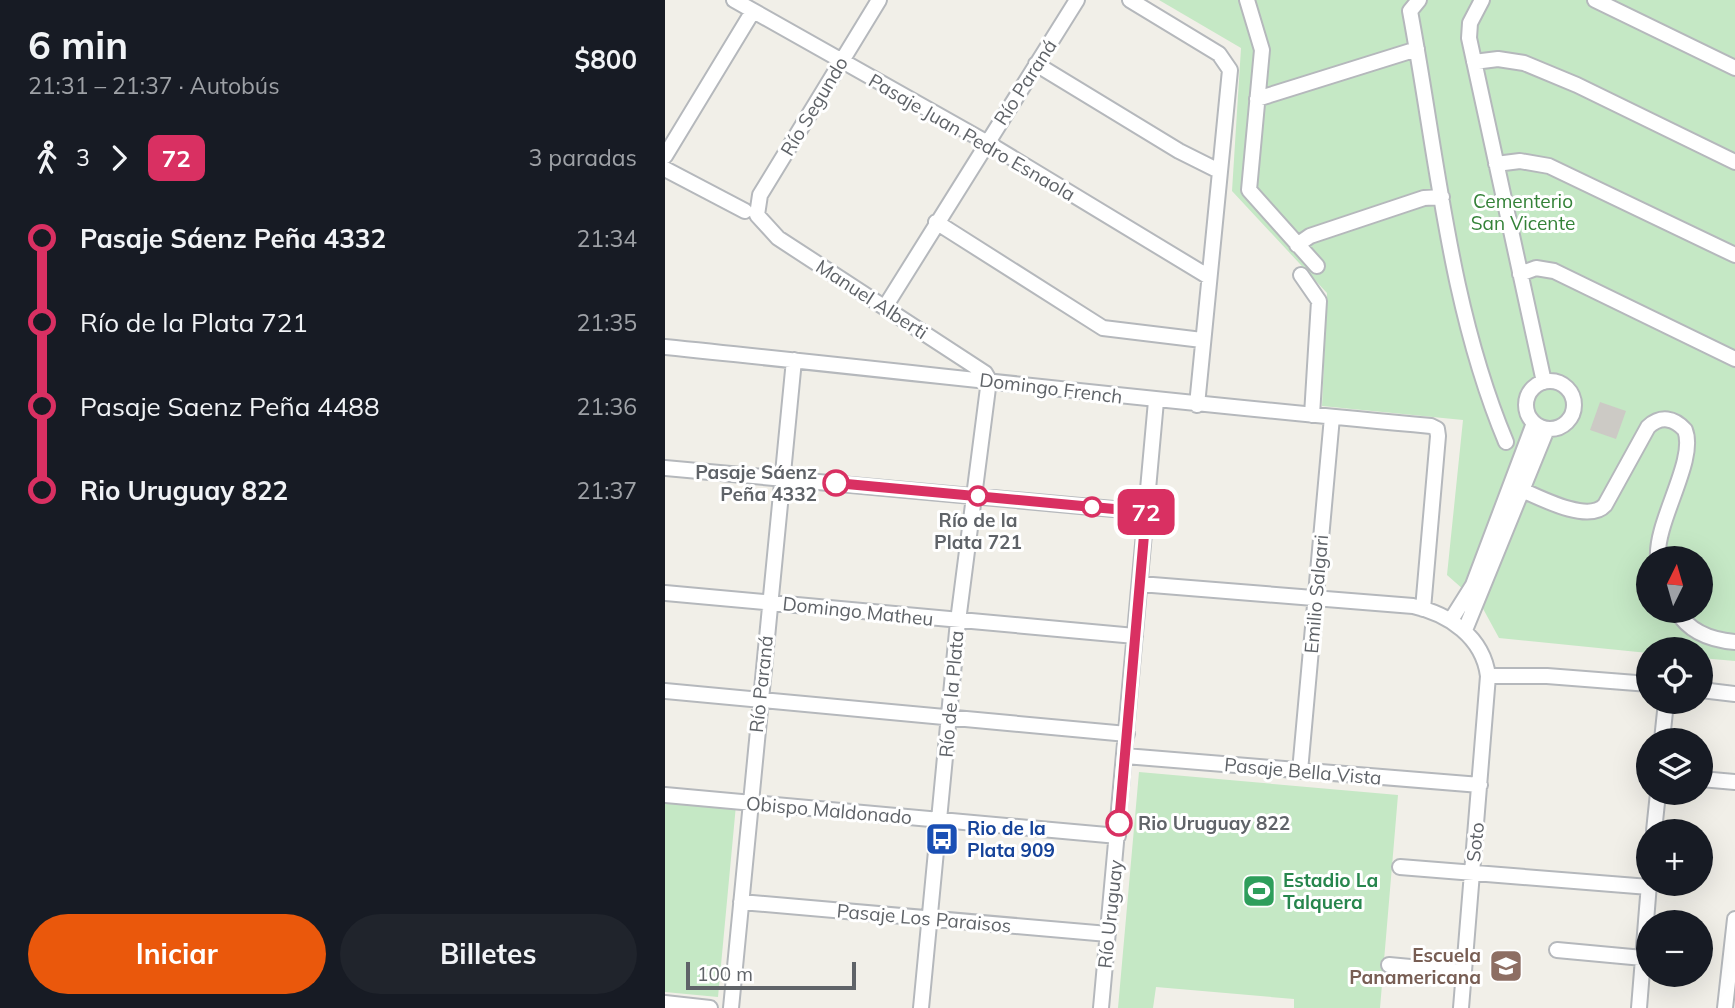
<!DOCTYPE html>
<html lang="es">
<meta charset="utf-8">
<style>
body{margin:0;font-family:Mulish,sans-serif;background:#20242c;color:#f1f3f6;height:100vh;display:flex;flex-direction:column;font-size:26px;white-space:nowrap}
*{box-sizing:border-box;margin:0}
p{font-size:23px;color:#9ea1a6}
.icon{flex:none;width:38px;height:38px;fill:none;stroke:currentColor;stroke-width:2;stroke-linecap:round;stroke-linejoin:round}
.map{position:relative;flex:1;overflow:hidden}
.side{display:flex;flex-direction:column;background:#171b24;width:665px}
.side>*{flex:none}
.badge{padding:0 14px;border-radius:10px;font-size:24px;line-height:46px}
.needle{width:46px;rotate:5deg}
.fabs{position:absolute;left:971px;top:546px;display:grid;gap:14px}
.fabs a{display:grid;place-items:center;width:77px;height:77px;border-radius:50%;background:#171b24;box-shadow:0 7px 28px #0002;font-size:35px}
.scale{position:absolute;left:21px;bottom:18px;width:170px;box-sizing:border-box;padding-left:7px;border:4px solid #5f6368;border-top:0;font-size:19px;line-height:24px;white-space:nowrap;color:#5f6368;-webkit-text-stroke:5px #fff;paint-order:stroke}
.map>.badge{position:absolute;translate:-50% -50%;box-shadow:0 0 0 4px #fff}
.legs{display:flex;align-items:center;gap:10px;height:77px;padding:0 28px;font-size:23px}
.legs p{margin-inline-start:auto}
.headline{display:flex;align-items:center;justify-content:space-between;height:119px;padding:0 28px}
h1{font-size:38px;font-weight:700;line-height:52px}
.action{display:flex;gap:14px;margin-top:auto;padding:14px 28px}
.action a{flex:1;height:80px;border-radius:42px;background:#ea580c;color:#fff;font-size:28px;font-weight:700;line-height:80px;text-align:center}
.action a+a{background:#20242c;color:#f1f3f6}
ul{padding:0 28px;list-style:none}
li{display:flex;align-items:center;gap:24px;height:84px;font-size:26px}
li i{display:grid;place-items:center;width:10px;height:100%;margin:0 9px;background:currentColor}
li i::after{content:'';width:18px;height:18px;margin:-9px;border:5px solid;border-radius:50%;background:#171b24}
li p{margin-inline-start:auto}
li:first-child i{background:linear-gradient(#0000 50%,currentColor 0)}
li:last-child i{background:linear-gradient(currentColor 50%,#0000 0)}
main{display:flex;flex:1;min-height:0}
.map>svg:first-child{display:block}
.green{fill:#c5e8c5;fill-rule:evenodd}
.building{fill:#cccac5}
.lines{fill:none;stroke-linecap:round;stroke-linejoin:round}
.minor-casing{stroke:#b5b8bc;stroke-width:18}
.minor{stroke:#fff;stroke-width:14}
.line-1-casing{stroke:#fff;stroke-width:16}
.line-1{stroke:#d93062;stroke-width:10}
.stop-1-dot{fill:#fff;stroke:#d93062;stroke-width:3.5}
.labels{text-anchor:middle;stroke-width:6;stroke-linejoin:round;paint-order:stroke}
.street-label{font-size:19px;fill:#5f6368;stroke:#fff}
.park-label{font-size:19px;fill:#348238;stroke:#fff}
.stop-label{font-size:19px;font-weight:bold;fill:#5f6368;stroke:#fff;text-anchor:end}
.transit-label{font-size:19px;font-weight:bold;fill:#164399;stroke:#fff;text-anchor:start}
.leisure-label{font-size:19px;font-weight:bold;fill:#27864d;stroke:#fff;text-anchor:start}
.education-label{font-size:19px;font-weight:bold;fill:#785e54;stroke:#fff;text-anchor:end}
</style>
<main>
<section class="side">
<div class="headline"><div><h1>6 min</h1><p>21:31 – 21:37 · Autobús</p></div><b>$800</b></div>
<div class="legs"><svg class="icon" aria-label="walk" viewBox="0 0 24 24"><circle cx="13" cy="4" r="2"/><path d="M13 8l-2 6 4 7M11 14l-3 7M7 12l3-4h3l4 4"/></svg>3<svg class="icon" aria-label="forward" viewBox="0 0 24 24"><path d="M9 5l7 7-7 7"/></svg><b class="badge" style="background:#d93062;color:#fff">72</b><p>3 paradas</p></div>
<ul>
<li><i style="color:#d93062"></i><b>Pasaje Sáenz Peña 4332</b><p>21:34</p></li>
<li><i style="color:#d93062"></i><span>Río de la Plata 721</span><p>21:35</p></li>
<li><i style="color:#d93062"></i><span>Pasaje Saenz Peña 4488</span><p>21:36</p></li>
<li><i style="color:#d93062"></i><b>Rio Uruguay 822</b><p>21:37</p></li>
</ul>
<div class="action"><a>Iniciar</a><a>Billetes</a></div>
</section>
<div class="map">
<svg width="1070" height="1008" viewBox="0 0 1070 1008">
<rect width="100%" height="100%" fill="#f1efe8"/>
<path class="green" d="M494,0H1070V661L1036,658V649H984L983,653L834,638L816,605L782,575L798,420L657,406L662,293L567,191L576,48ZM984,558H1036V611H984Z
M474,772L733,795L715,1008H629V999L491,987L488,1008H453Z
M0,798L71,805L53,997L0,992Z"/>
<path class="building" d="M935,402L961,411L951,439L925,430Z"/>
<g class="lines">
<defs>
<path id="minor" d="M69,0L321,142L544,277
M214,0L95,195L92,215L113,238L320,373L324,380L293,621L256,1008
M465,0L554,54L565,70L532,405
M582,0L597,50L584,190L652,266
M754,0L745,11C772,155 784,306 841,442
M817,0L805,23L804,38L879,382
M930,0L1070,68
M809,62L833,59L859,63L912,85L1070,162
M371,64L514,151L554,171
M592,99L752,49
M0,156L88,11
M831,164L855,161L884,166L1070,255
M0,169L80,211
M271,222L438,328L537,340
M632,245L645,236L759,198L777,197
M855,274L871,268L889,271L1070,359
M636,275L654,301L647,415
M220,307L412,0
M0,347C255,373 510,403 766,426L772,429L773,436L758,609
M861 405a24 24 0 1 1 48 0a24 24 0 1 1-48 0Z
M0,468L481,512
M846,485C868,494 922,525 940,505L983,427C996,415 1009,418 1020,430C1032,460 990,522 993,558
M475,584L748,606C784,614 818,637 823,676L796,1008
M0,593L470,636
M1012,611C1024,632 1046,640 1070,642
M786,620L808,585L869,423
M800,630L882,429
M823,676H882L984,684
M1036,690L1070,694
M0,691L462,734
M997,740L1001,702
M460,756L815,785
M635,771L667,417
M1036,779L1070,782
M0,795L453,836
M989,831L993,793
M735,867L984,887
M76,902L443,934
M892,950L978,958
M724,965L799,972
M0,1003L45,1008
M66,1008L129,360
M436,1008L491,401
M974,1008L984,884
M1060,1008L1070,919"/>
</defs>
<use href="#minor" class="minor-casing"/>
<use href="#minor" class="minor"/>
</g>
<g class="lines">
<defs>
<path id="line-1" d="M171,483L481,512L454,823"/>
</defs>
<use href="#line-1" class="line-1-casing"/>
<use href="#line-1" class="line-1"/>
</g>
<defs>
<symbol id="bus-square" viewBox="-11 -11 22 22"><rect x="-9" y="-9" width="18" height="18" rx="4" fill="#1a4fb4" stroke="#fff"/><path d="M-5-6H5V4H4V6H2V4H-2V6H-4V4H-5ZM-3.5-4V0h7V-4ZM-3.5 1.2v1.5H-2V1.2ZM2 1.2v1.5H3.5V1.2Z" fill="#fff"/></symbol>
<symbol id="stadium-square" viewBox="-11 -11 22 22"><rect x="-9" y="-9" width="18" height="18" rx="4" fill="#2e9e5b" stroke="#fff"/><path d="M0-5a6.5 5 0 1 0 0 10a6.5 5 0 1 0 0-10ZM-3.5-1.8h7v3.6h-7Z" fill="#fff"/></symbol>
<symbol id="school-square" viewBox="-11 -11 22 22"><rect x="-9" y="-9" width="18" height="18" rx="4" fill="#8d6e63" stroke="#fff"/><path d="M0-5L7-2L0 1L-7-2ZM-4 1L0 2.5L4 1V4Q0 6-4 4Z" fill="#fff"/></symbol>
</defs>
<g fill-rule="evenodd">
<use href="#bus-square" x="258" y="820" width="38" height="38"/>
<use href="#stadium-square" x="575" y="872" width="38" height="38"/>
<use href="#school-square" x="822" y="947" width="38" height="38"/>
</g>
<g class="stop-1-dot">
<circle cx="171" cy="483" r="12"/>
<circle cx="313" cy="496" r="9"/>
<circle cx="427" cy="507" r="9"/>
<circle cx="454" cy="823" r="12"/>
</g>
<g class="labels">
<g class="street-label">
<text transform="translate(360 82) rotate(-57)" y="7">Río Paraná</text>
<text transform="translate(149 106) rotate(-59)" y="7">Río Segundo</text>
<text transform="translate(307 137) rotate(30)" y="7">Pasaje Juan Pedro Esnaola</text>
<text transform="translate(207 299) rotate(33)" y="7">Manuel Alberti</text>
<text transform="translate(386 388) rotate(7)" y="7">Domingo French</text>
<text transform="translate(651 594) rotate(-85)" y="7">Emilio Salgari</text>
<text transform="translate(193 611) rotate(6)" y="7">Domingo Matheu</text>
<text transform="translate(96 684) rotate(-84)" y="7">Río Paraná</text>
<text transform="translate(286 694) rotate(-85)" y="7">Río de la Plata</text>
<text transform="translate(638 771) rotate(5)" y="7">Pasaje Bella Vista</text>
<text transform="translate(164 810) rotate(5)" y="7">Obispo Maldonado</text>
<text transform="translate(810 842) rotate(-84)" y="7">Soto</text>
<text transform="translate(445 914) rotate(-84)" y="7">Río Uruguay</text>
<text transform="translate(259 918) rotate(5)" y="7">Pasaje Los Paraisos</text>
</g>
<g class="park-label">
<text x="858" y="208">Cementerio<tspan x="858" dy="22">San Vicente</tspan></text>
</g>
<g class="stop-label">
<text x="152" y="479">Pasaje Sáenz<tspan x="152" dy="22">Peña 4332</tspan></text>
<text x="313" y="527" text-anchor="middle">Río de la<tspan x="313" dy="22">Plata 721</tspan></text>
<text x="473" y="830" text-anchor="start">Rio Uruguay 822</text>
</g>
<g class="transit-label">
<text x="302" y="835">Rio de la<tspan x="302" dy="22">Plata 909</tspan></text>
</g>
<g class="leisure-label">
<text x="618" y="887">Estadio La<tspan x="618" dy="22">Talquera</tspan></text>
</g>
<g class="education-label">
<text x="816" y="962">Escuela<tspan x="816" dy="22">Panamericana</tspan></text>
</g>
</g>
</svg>
<div class="fabs">
<a><svg class="needle" viewBox="-14 -14 28 28"><path d="M0-13l5 13h-10z" fill="#e53935"/><path d="M0 13l5-13h-10z" fill="#9ea1a6"/></svg></a>
<a><svg class="icon" aria-label="locate" viewBox="0 0 24 24"><circle cx="12" cy="12" r="6"/><path d="M12 2v4M12 18v4M2 12h4M18 12h4"/></svg></a>
<a><svg class="icon" aria-label="layers" viewBox="0 0 24 24"><path d="M12 4l9 5-9 5-9-5zM3 14l9 5 9-5"/></svg></a>
<a>+</a>
<a>−</a>
</div>
<div class="scale">100 m</div>
<b class="badge" style="left:481px;top:512px;background:#d93062;color:#fff">72</b>
</div>
</main>
